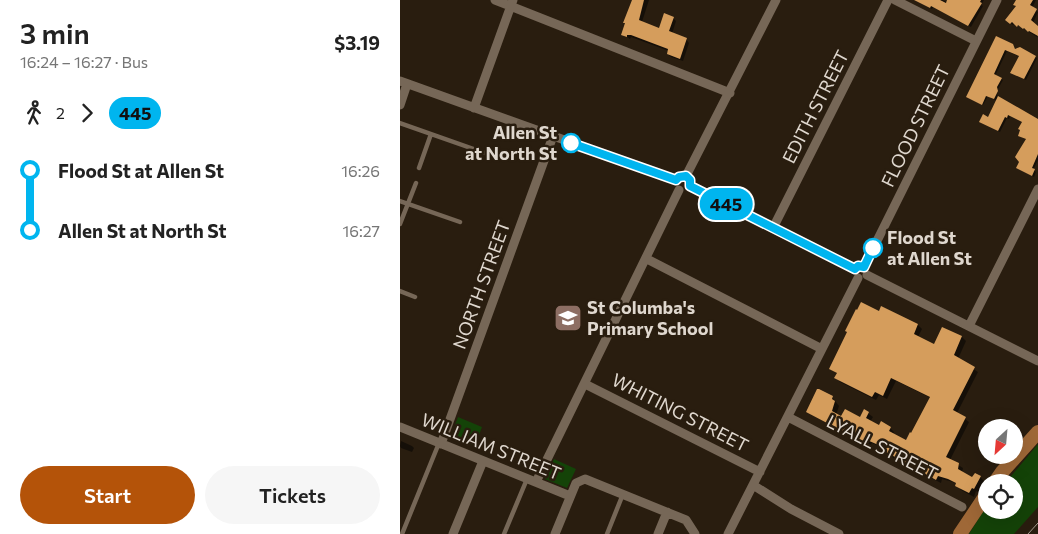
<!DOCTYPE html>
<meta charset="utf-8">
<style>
body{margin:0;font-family:Commissioner,sans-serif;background:#f6f6f6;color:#222;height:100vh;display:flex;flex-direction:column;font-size:19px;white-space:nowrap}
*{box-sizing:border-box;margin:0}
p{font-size:16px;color:#767676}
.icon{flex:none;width:28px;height:28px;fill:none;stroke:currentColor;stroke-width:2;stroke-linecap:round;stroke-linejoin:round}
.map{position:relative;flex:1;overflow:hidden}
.sheet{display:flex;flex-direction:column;background:#fff;width:400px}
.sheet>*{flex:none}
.badge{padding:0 10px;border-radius:16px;font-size:18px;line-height:32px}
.needle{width:32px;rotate:206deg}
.buttons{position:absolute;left:578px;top:419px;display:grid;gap:10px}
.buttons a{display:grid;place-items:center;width:45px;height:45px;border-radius:50%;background:#fff;box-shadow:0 5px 20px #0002;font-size:25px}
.map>.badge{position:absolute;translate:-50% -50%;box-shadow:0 0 0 2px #fff}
.legs{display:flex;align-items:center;gap:8px;height:55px;padding:0 20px;font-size:16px}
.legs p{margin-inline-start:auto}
.headline{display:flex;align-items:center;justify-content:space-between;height:85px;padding:0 20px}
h1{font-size:28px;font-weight:600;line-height:38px}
.cta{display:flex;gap:10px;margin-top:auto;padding:10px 20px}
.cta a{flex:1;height:58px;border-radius:30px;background:#b45309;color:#fff;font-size:20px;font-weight:600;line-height:58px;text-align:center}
.cta a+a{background:#f6f6f6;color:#222}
ul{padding:0 20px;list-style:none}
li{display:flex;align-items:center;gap:18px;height:60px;font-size:19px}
li i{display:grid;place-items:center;width:8px;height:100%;margin:0 6px;background:currentColor}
li i::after{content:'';width:12px;height:12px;margin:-6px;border:4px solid;border-radius:50%;background:#fff}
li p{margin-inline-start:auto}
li:first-child i{background:linear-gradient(#0000 50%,currentColor 0)}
li:last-child i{background:linear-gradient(currentColor 50%,#0000 0)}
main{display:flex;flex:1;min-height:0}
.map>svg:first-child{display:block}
.green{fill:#144308}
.shadow{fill:#0007}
.building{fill:#d59d5c}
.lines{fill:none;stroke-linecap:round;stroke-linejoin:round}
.service{stroke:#766757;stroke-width:4.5}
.minor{stroke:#766757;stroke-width:9}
.primary{stroke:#9f6837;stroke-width:14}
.tram{stroke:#a39a8f;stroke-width:1}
.line-1-casing{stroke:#fff;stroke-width:11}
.line-1{stroke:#00b5ef;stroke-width:8}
.stop-1-dot{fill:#fff;stroke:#00b5ef;stroke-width:2.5}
.labels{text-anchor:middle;stroke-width:5;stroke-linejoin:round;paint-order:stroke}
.street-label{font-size:18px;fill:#dfd7ce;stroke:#291d0f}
.stop-label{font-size:18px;font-weight:bold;fill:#dfd7ce;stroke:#291d0f;text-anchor:end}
.poi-label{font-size:18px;font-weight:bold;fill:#dfd7ce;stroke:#291d0f;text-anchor:start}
</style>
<main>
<section class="sheet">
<div class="headline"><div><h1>3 min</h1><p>16:24 – 16:27 · Bus</p></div><b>$3.19</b></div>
<div class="legs"><svg class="icon" aria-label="walk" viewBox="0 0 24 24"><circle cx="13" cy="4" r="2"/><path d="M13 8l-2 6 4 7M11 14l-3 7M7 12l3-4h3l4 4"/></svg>2<svg class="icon" aria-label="forward" viewBox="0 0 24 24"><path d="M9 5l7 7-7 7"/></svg><b class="badge" style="background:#00b5ef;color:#111">445</b></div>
<ul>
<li><i style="color:#00b5ef"></i><b>Flood St at Allen St</b><p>16:26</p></li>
<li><i style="color:#00b5ef"></i><b>Allen St at North St</b><p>16:27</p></li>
</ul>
<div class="cta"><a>Start</a><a>Tickets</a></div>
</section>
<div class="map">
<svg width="638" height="534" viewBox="0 0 638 534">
<rect width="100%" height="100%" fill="#291d0f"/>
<path class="green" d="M58,417L82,427L75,446L51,436Z
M638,444V507L614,534H569L586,507V510H614V482H606Z
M154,459L176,469L167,488L145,479Z"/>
<path class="shadow" d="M235,0H249L242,22L259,29L273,18L276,21L272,34L286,39L289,43L283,61L271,57L268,54L269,51L231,37L230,39L223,34Z
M514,0H542L553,5L556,0H584L581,5L583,6L571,27L533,7L532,9Z
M617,0H636L632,8L638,12L633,23L638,27L637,37L615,23L613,25L607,20L617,7L615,5Z
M597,37L613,45L616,50L620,48L637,58L626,80L613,74L620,57L607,51L595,76L603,80L598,89L597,97L638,120V160L633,170L636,172L634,177L618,168L627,140L621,137L623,123L610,116L609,119L607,118L600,132L582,123L589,119L597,101L588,96L583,105L569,98Z
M482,307L518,325L522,329L518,337L535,346L543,328L562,337L566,341L558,359L578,372L557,413L569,422L550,460L563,468L562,473L573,478L580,477L584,481L579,493L576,491L574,497L561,490L557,484L553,482L542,479L541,483L525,475L522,470L512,465L511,468L502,463L487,454L484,449L472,443L470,446L412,415L408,411L432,397L439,406L436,415L442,418H461L465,411L473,417L470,422L480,426L490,428L494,432L493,435L506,442L512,435L531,398L496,381L487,399L479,395L476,400L440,382L436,378L438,374L430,369L479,313Z
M1,441L12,446L14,448L12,452L1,448L0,446Z"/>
<path class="building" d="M232,0H244L239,20L259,28L264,13L274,17L269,31L287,38L280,59L267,54L268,49L231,35H227V37L221,35L225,23H223Z
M514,0H540L546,3L547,0H581L580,2L582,3L568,26L531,6L530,8Z
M616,0H633L630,5L637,9L631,20L638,26V36L629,31L628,32L624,28L623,29L618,25L617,27L612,22L610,24L605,20L616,6L613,5Z
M596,36L613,44L615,49L620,47L636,56L624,79L610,73L619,56L605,50L594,74L602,78L597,87L598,91L594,99L586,96L582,105L566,97Z
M598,96L638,119V154L632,168L635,169L632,176L616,168L619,162L615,157L626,139L618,136L620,130L618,129L622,122L608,115L607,118L605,117L598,131L579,122L583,114L588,117Z
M461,302L479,311L481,306L518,324L514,334L534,344L542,327L562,336L554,355L575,367L553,410L566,417L546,457L559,463L558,469L572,477L575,473L581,476L574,489L572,488L569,493L555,486L556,483L548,479L538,476L536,480L520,471L521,468L508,462L506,464L497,460L495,457L482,450L483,447L467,440L465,443L406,412L417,389H419L433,396L432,399L435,401L432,411L441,416L445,409L460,417L464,409L469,412L466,418L479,425L481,421L491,427L489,431L506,440L510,432L511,433L530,397L491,378L483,396L475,392L472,397L434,378L437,373L429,369L447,332L445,331L456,309L457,310Z"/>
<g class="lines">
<path class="service" d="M0,123L85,153
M19,168L31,134
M0,201L60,222
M0,224L16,183
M0,291L15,297
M2,534L39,443
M104,534L127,479
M207,534L223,494"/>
<path class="minor" d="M95,0L330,93
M495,0L576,41
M0,81L276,180
M0,105L7,84
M74,108L113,0
M286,176L376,0
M290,186L455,269
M373,228L488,0
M247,259L422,349
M464,267L597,0
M467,275L638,361
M569,326L638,189
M185,384L360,472
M388,417L562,507
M0,427L170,496
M41,444L153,136
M136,482L279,190
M353,485L391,509L439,534
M53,534L83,461
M155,534L176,483L185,479L286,520L295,534
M258,534L267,512
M328,534L458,278"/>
<path class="primary" d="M595,482L602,472L638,432
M560,534L586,495"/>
<path class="tram" d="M628,534L638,523"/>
</g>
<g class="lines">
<defs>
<path id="line-1" d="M171,143L276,180L279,177L286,176L290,180V186L455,269L458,266L464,267L473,248"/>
</defs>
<use href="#line-1" class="line-1-casing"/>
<use href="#line-1" class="line-1"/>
</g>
<defs>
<symbol id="school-square" viewBox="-11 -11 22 22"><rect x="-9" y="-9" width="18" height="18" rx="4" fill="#8d6e63" stroke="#291d0f"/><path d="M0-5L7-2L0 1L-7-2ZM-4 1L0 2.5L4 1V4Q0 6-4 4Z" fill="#fff"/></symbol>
</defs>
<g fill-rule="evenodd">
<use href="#school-square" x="152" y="302" width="32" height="32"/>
</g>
<g class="stop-1-dot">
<circle cx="171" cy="143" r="9"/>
<circle cx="473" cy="248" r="9"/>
</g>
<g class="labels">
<g class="street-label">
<text transform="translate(416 107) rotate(-63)" y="6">EDITH STREET</text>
<text transform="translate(516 126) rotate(-64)" y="6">FLOOD STREET</text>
<text transform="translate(82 285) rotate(-70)" y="6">NORTH STREET</text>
<text transform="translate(280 413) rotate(27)" y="6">WHITING STREET</text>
<text transform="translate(91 447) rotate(22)" y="6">WILLIAM STREET</text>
<text transform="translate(482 448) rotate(27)" y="6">LYALL STREET</text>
</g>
<g class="stop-label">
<text x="157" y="139">Allen St<tspan x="157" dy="21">at North St</tspan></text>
<text x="487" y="244" text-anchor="start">Flood St<tspan x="487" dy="21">at Allen St</tspan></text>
</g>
<g class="poi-label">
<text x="187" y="314">St Columba's<tspan x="187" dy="21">Primary School</tspan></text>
</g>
</g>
</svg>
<div class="buttons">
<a><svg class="needle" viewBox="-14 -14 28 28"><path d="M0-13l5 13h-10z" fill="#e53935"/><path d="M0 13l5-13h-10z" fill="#767676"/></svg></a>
<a><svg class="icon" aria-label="locate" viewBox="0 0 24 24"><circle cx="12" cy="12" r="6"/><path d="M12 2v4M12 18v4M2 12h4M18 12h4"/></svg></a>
</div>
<b class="badge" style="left:326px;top:204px;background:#00b5ef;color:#111">445</b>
</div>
</main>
